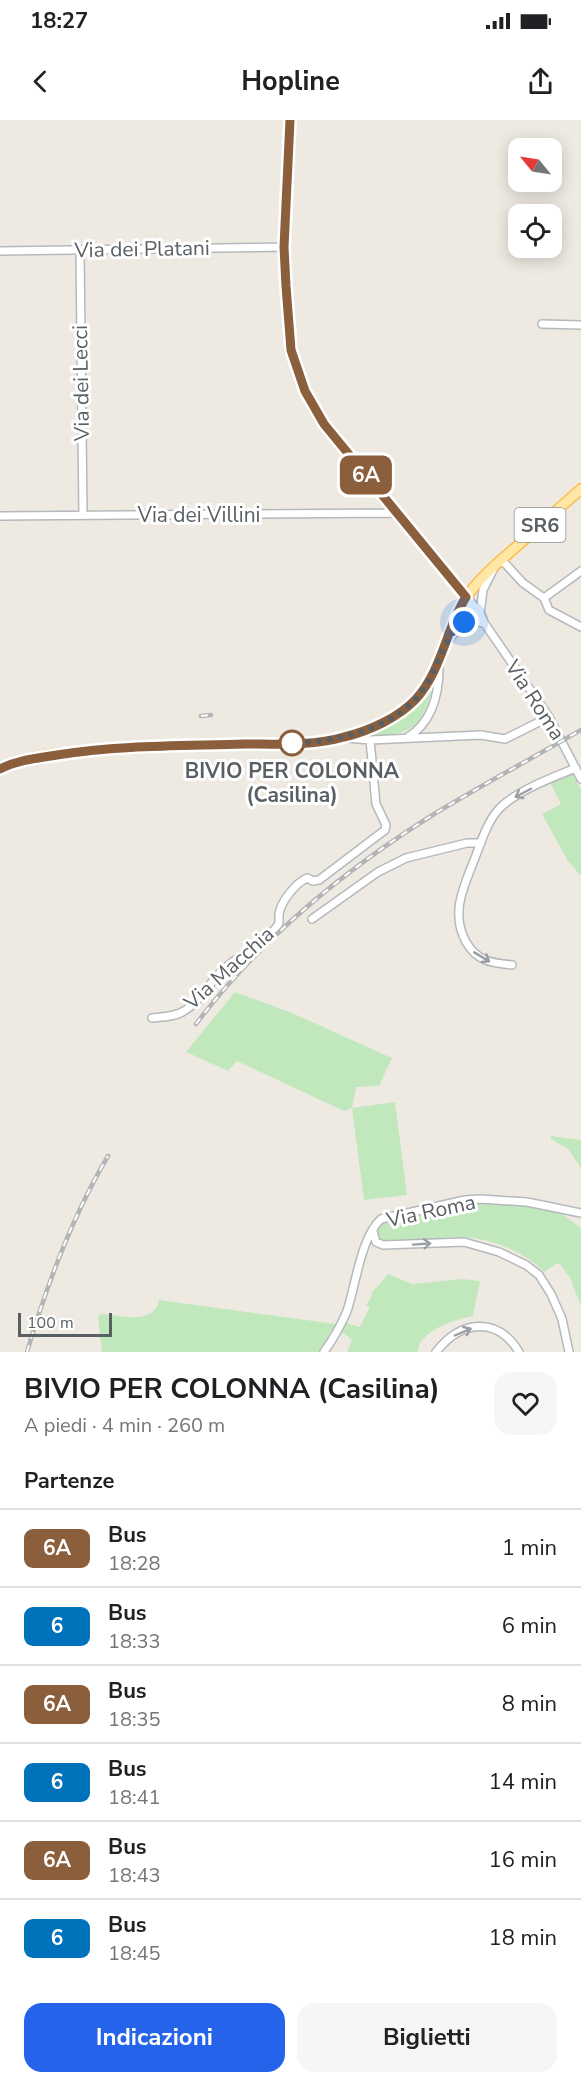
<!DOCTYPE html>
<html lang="it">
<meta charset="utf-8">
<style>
body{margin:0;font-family:"Nunito Sans",sans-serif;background:#f6f6f6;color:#202124;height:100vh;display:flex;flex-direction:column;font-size:22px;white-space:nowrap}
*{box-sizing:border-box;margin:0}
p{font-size:20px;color:#757577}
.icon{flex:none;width:33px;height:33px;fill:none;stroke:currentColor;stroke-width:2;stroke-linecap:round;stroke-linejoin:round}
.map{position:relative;height:1232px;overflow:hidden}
.sheet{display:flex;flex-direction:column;background:#fff;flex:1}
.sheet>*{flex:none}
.badge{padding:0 12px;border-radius:9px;font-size:21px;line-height:39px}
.needle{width:39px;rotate:300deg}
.fabs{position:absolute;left:508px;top:18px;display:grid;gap:12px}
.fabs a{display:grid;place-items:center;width:54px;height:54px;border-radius:12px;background:#fff;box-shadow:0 3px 15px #0003;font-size:30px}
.scale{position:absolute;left:18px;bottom:15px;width:94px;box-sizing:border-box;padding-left:6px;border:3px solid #5a5f64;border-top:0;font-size:16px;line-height:21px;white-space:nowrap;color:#5a5f64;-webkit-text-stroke:4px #fff;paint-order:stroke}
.you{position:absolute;width:30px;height:30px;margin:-15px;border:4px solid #fff;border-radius:50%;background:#1a73e8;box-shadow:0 0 0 9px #1a73e833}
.map>.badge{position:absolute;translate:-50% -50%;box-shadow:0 0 0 3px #fff}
h2{padding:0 24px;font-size:22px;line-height:54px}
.round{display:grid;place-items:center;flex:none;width:63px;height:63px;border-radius:18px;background:#f6f6f6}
.summary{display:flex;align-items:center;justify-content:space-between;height:102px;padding:0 24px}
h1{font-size:28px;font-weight:700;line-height:45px}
.button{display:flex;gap:12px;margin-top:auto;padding:12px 24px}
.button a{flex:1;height:69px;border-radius:18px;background:#2563eb;color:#fff;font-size:24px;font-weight:700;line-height:69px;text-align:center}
.button a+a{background:#f6f6f6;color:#202124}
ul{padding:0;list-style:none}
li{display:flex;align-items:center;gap:18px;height:78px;padding:0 24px;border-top:2px solid #e0e0e0}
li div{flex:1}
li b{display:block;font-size:22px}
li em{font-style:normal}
li .badge{min-width:66px;font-weight:700;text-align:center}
.status{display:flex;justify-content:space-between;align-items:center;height:42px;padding:0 30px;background:#fff;direction:ltr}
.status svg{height:16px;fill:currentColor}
header{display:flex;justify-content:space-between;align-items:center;height:78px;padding:0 24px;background:#fff;font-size:27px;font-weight:700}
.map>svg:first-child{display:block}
.green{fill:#c0e8bc}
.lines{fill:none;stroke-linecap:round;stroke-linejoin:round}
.minor-casing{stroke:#b5b9bd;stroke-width:10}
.major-casing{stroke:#fcbb4d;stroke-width:12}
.minor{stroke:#fff;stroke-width:7}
.major{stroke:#ffe8a6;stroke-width:9}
.rail-casing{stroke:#b3b4b5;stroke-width:4.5}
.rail{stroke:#fff;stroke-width:2;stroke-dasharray:7;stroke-linecap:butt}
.oneway{stroke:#9c9fa2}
.line-casing{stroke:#fff;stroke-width:14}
.line{stroke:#8b5e3c;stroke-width:9}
.walk{stroke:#5a5f64;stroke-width:6;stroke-dasharray:0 10.8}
.stop-dot{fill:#fff;stroke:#8b5e3c;stroke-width:3}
.labels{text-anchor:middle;stroke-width:6;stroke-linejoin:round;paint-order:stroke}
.shield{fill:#fff;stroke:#8c8f92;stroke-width:1.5}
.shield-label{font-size:20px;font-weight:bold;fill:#5a5f64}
.street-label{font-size:21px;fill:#5a5f64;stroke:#fff}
.stop-label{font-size:21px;font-weight:bold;fill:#5a5f64;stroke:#fff}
</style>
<div class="status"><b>18:27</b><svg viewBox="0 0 49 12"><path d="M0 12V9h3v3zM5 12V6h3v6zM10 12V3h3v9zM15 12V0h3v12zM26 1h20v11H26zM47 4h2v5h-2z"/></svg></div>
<header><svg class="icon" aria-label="back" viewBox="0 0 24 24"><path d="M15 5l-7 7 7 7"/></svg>Hopline<svg class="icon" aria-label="share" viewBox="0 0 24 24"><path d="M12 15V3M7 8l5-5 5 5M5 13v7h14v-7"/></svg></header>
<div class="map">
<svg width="581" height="1232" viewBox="0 0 581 1232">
<rect width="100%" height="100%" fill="#eeeae2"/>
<path class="green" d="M429,570L432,571L431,574C428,583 425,594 419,601C409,613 383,619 369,615L409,592Z
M572,653L581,670V756L568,741L542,694L561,684L550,662L557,657Z
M235,872L292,893L392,938L379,966L356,967L352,988L395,982L407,1075L364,1080L352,988L344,991L237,941L228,951L186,932Z
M551,1016L581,1020V1048L568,1029L551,1019Z
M481,1082L526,1086L561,1093L581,1108V1186L570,1158L560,1144H556L544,1152C524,1131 488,1117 458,1117C435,1117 411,1123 387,1123L380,1119L377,1113L382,1102L393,1098Z
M388,1154L412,1164L462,1159L480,1161L473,1196C455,1199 430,1208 420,1223C419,1226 418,1229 417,1232H347L352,1220L342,1212L346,1203L360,1207L370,1187L366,1185L372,1176L371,1174Z
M159,1180L336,1204L319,1232H102L98,1197L101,1194C120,1195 154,1206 159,1180Z"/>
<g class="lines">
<defs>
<path id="minor" d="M290,0L284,127L289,210L291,230L305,271L324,304L480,493L485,504L549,597L581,659
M80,130L83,395
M0,131L284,127
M542,204L581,205
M0,396L398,393
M501,439L523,463L544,478L549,490L581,507
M466,478L471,492L480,501
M544,478L581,451
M480,493L483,470L493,450
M449,519L466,501L474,500L485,504
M408,617C434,601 440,569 439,540
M347,618L370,620L481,615L505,619L549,597
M312,799L378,752L406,738L467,723H481
M512,845C491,843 477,841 466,822C450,793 464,766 475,738C481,722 487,702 499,689C516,671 553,657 576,648
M152,898C162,897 175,897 184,891C201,881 210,861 225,848C237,837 273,817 279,803C279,801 279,796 279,794C281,781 296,763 307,758L313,761L319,760L385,710L386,705L376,684L370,620
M373,1111L376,1122L383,1125L464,1122L499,1132L526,1145L539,1155L551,1174L562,1199L569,1232
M324,1232C333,1219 341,1206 347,1191C356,1164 361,1117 381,1099L465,1080L480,1079L527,1082L581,1093
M436,1232C461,1200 497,1196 519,1232"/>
<path id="major" d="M0,649C27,635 63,633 93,631C136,627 178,626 221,625C281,624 344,628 398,595C441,568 440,513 468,475C481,456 499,442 516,427C538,408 559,388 581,369"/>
</defs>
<use href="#minor" class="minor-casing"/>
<use href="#major" class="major-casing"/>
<use href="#minor" class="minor"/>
<use href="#major" class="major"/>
<defs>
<path id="rail" d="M201,596L211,595
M196,904C259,821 343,751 431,696C480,666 531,639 581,610
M27,1232C47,1164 72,1097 108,1036"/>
</defs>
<use href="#rail" class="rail-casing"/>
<use href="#rail" class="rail"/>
</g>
<defs><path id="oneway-shaft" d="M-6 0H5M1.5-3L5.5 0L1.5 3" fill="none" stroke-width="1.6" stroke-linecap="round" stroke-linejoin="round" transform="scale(1.5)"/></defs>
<g class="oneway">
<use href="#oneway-shaft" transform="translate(523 673) rotate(152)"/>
<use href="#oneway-shaft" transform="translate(482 837) rotate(31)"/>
<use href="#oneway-shaft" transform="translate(422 1124) rotate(-4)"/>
<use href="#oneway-shaft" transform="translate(463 1212) rotate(-23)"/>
</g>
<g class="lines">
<defs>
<path id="line" d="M0,649C18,640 37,638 57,635C119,625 182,626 244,624C277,624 313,626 344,617C369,611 398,598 416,579C442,550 446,509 466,477L324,304L305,271L291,230L286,166L284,127L290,0"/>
</defs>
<use href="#line" class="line-casing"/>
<use href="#line" class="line"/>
<path class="walk" d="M292,623L284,624C337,621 400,612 429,560C440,540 445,516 464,502"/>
</g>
<circle class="stop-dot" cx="292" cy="623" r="12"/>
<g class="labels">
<rect class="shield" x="514.5" y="388" width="51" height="34" rx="4.5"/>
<g class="shield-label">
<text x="540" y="412">SR6</text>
</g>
<g class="street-label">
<text transform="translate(142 129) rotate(-1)" y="7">Via dei Platani</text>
<text transform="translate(81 263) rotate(-91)" y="7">Via dei Lecci</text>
<text x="199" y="402">Via dei Villini</text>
<text transform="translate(535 580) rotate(57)" y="7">Via Roma</text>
<text transform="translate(229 848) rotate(-42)" y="7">Via Macchia</text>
<text transform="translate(431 1091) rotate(-12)" y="7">Via Roma</text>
</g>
<g class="stop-label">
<text x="292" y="658">BIVIO PER COLONNA<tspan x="292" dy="24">(Casilina)</tspan></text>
</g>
</g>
</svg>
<div class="fabs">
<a><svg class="needle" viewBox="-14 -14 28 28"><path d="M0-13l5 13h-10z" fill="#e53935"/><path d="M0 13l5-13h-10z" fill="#757577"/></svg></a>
<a><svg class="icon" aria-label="locate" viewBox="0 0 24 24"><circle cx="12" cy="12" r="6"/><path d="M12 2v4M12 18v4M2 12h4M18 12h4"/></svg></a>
</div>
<div class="scale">100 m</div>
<div class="you" style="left:464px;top:502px"></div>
<b class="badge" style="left:366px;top:355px;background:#8b5e3c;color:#fff">6A</b>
</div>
<section class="sheet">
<div class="summary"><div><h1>BIVIO PER COLONNA (Casilina)</h1><p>A piedi · 4 min · 260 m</p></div><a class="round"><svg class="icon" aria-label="heart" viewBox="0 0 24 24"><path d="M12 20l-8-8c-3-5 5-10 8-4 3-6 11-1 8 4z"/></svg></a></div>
<h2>Partenze</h2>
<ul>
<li><span class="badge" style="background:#8b5e3c;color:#fff">6A</span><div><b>Bus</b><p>18:28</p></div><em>1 min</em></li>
<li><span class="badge" style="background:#0072bc;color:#fff">6</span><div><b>Bus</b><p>18:33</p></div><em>6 min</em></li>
<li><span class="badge" style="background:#8b5e3c;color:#fff">6A</span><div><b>Bus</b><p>18:35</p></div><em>8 min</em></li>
<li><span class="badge" style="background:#0072bc;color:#fff">6</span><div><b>Bus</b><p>18:41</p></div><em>14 min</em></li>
<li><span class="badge" style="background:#8b5e3c;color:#fff">6A</span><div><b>Bus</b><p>18:43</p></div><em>16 min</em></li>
<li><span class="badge" style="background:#0072bc;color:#fff">6</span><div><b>Bus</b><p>18:45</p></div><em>18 min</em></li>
</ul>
<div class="button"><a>Indicazioni</a><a>Biglietti</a></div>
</section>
